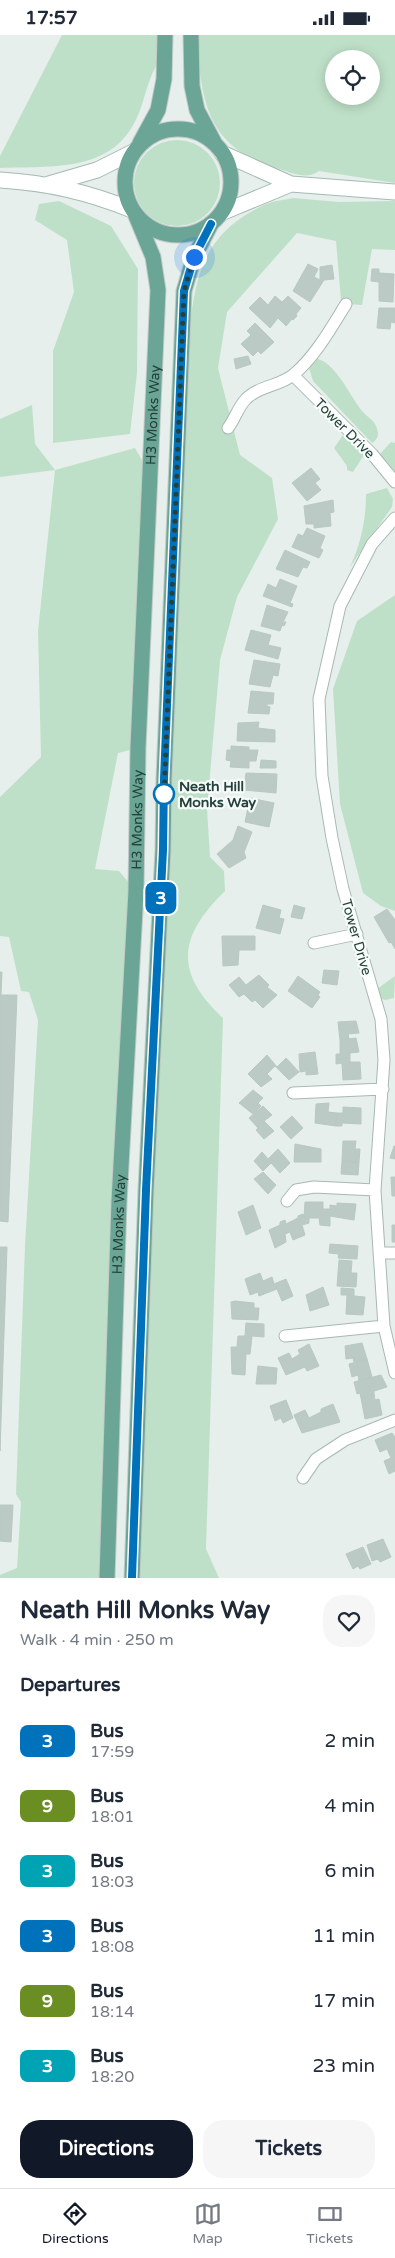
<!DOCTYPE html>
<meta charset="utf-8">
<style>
body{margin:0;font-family:"Varela Round",sans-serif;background:#f6f6f7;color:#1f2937;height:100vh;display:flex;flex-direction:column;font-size:19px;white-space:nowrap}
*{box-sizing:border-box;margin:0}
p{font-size:16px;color:#747a83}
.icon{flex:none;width:28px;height:28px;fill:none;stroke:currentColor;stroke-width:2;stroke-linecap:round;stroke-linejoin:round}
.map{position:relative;height:1543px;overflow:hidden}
.side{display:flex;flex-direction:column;background:#fff;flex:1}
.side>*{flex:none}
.badge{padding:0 10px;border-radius:8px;font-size:18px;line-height:32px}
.fabs{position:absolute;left:325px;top:15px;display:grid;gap:10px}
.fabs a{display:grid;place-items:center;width:55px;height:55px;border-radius:50%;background:#fff;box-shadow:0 2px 12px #0003;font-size:25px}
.you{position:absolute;width:25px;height:25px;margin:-12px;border:4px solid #fff;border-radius:50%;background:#1a73e8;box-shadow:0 0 0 8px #1a73e833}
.map>.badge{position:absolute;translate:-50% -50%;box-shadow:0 0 0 2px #fff}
h2{padding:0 20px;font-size:19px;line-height:45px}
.round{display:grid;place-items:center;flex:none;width:52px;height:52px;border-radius:20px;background:#f6f6f7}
.summary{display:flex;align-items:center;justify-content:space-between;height:85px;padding:0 20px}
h1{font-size:24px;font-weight:800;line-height:38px}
.action{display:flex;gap:10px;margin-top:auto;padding:10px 20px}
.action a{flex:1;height:58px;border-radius:20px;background:#111827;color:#fff;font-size:20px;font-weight:800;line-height:58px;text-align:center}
.action a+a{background:#f6f6f7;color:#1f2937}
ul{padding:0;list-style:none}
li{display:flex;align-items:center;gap:15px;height:65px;padding:0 20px}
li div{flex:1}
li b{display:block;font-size:19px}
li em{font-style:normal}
li .badge{min-width:55px;font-weight:700;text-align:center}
.status{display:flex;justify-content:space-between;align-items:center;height:35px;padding:0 25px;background:#fff;direction:ltr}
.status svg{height:14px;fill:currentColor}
.dock{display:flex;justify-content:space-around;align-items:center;height:70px;border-top:1px solid #e0e1e3;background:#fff;font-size:14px;color:#747a83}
.dock a{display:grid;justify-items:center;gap:2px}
.dock .selected{color:#111827}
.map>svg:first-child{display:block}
.green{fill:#bfe0c8;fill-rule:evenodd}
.building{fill:#bbcac4;stroke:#b8c9c2}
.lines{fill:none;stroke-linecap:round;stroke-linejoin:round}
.street-casing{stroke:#a8b8b2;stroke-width:13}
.secondary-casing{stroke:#a4bbb3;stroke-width:17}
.primary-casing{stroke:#c2cac8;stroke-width:17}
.street{stroke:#fff;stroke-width:11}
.secondary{stroke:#fff;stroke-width:15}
.primary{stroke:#6aa596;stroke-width:15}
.line-casing{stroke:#fff;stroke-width:11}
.line{stroke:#0072bc;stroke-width:8}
.walk{stroke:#24423a;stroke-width:5;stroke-dasharray:0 9}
.stop-dot{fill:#fff;stroke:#0072bc;stroke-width:2.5}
.labels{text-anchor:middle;stroke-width:4.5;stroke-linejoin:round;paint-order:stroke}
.street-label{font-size:14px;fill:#24423a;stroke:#f7fbf9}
.stop-label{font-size:14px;font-weight:bold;fill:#24423a;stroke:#f7fbf9;text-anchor:start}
</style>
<div class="status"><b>17:57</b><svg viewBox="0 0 49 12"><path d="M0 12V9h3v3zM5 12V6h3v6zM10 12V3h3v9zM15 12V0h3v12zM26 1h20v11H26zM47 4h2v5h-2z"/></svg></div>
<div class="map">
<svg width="395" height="1543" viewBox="0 0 395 1543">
<rect width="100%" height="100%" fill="#e6efeb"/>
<path class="green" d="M62,0H165C165,22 158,24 151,42C144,59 142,76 132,92C105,138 45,131 0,133V121Z
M197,0H395V148L319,136C306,145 293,138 279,134C206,113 201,66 197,0ZM334,24H371V61H334Z
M134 148a43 43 0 1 1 86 0a43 43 0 1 1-86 0Z
M293,163L339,167L395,166V215L372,214L362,270L346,269L341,265L336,206L297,198L227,277L218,333L240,420L272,443L278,484L237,562L220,625L207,774L210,822L224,836L225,856C178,902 174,937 223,983L206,1514L219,1543H132L179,373C182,348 186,323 189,297C196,238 204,198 264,170C272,166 284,165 293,163Z
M59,166L111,191L138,234L137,338L130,399L53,408V316L74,257L67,205L35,185L39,169Z
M313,323C336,325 349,361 363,377C367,382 374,385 376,391C379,398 379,404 372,408L313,346L309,333Z
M32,370L35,409L55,435L135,413L150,439L138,713L118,718L95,834L119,836L136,856L106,1543H0V1540L17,1533L21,1467L16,1459L25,1211L38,985L29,957L21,956L9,902L0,901V762L41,722L38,596L55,435L0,442V384Z
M343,400L364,420L353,437L347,435V431L334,413Z
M391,407L395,408V440L383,428L380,419Z
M387,453L393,464L392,472L350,532C361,508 366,485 366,459Z
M395,560V876L381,871L363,858L340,769L333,654L357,586Z
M395,941L394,963L385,965L378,962L377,954Z"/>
<path class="building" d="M308,229L318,234L314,242L320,245V232L332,230L334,244L324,245L310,267L293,256Z
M372,234H379V238L394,239L393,267L379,266V247L371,246Z
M275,261L282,267L288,261L301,273L296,279L297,281L293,285L292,284L286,291L278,283L270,293L249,273L260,262L268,270Z
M379,273H395V288L391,287L390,294L377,293Z
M255,288L274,307L261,319L258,316L253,321L241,309L251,300L247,296Z
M248,321L251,329L236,334L234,324Z
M311,433L320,444L315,448L321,455L307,466L292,448Z
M333,465L334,477L330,478L331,491L314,493V489H306L304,471Z
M307,493L325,501L320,513L323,515L319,523L292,512L298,499L303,501Z
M285,515L310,527L307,533L303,532L298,542L276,534Z
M280,544L297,551L290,568L293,569L292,572L263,561L268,549L276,553Z
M267,570L288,577L283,587H286L284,591L282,590L280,596L261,591Z
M251,595L271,600L268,610L281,613L278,624L245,615Z
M254,625L280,629L278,641L273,640L270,652L249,649Z
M251,656L274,658L273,669H267V671L270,672L269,679L248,678Z
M259,687L258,693L275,695V707L237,706L238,688Z
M231,711L249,712V715H258L256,726H249V733L230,732L231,726L226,725L227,715H231Z
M261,725L276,726V733H260Z
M246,738L277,739L276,758L244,755Z
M250,763L274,768L269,792L245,787Z
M238,791L252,797L244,817L246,823L229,833L217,819L233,805Z
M263,870L281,875L279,883L284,884L280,899L256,893Z
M294,870L305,873L302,884L291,882Z
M387,874L395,885V914L391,907L389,908L374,882Z
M222,901H255V915H239L238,930L223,931Z
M324,935L339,936L337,950L322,948Z
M0,937H2L1,960H17L8,1187L0,1186Z
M259,940L269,950L267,952L277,960L263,973L255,965L252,967L244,959L239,962L229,950L239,942L246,950Z
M298,941L320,957L318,960L320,962L312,973L288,956Z
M356,986L359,998L348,999L349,1004L340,1005L338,987Z
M356,1003L359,1017L350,1018V1023L336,1024V1019H340V1005Z
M315,1017L318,1039L306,1040V1036L300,1037L299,1019Z
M267,1020L277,1032L286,1023L299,1037L289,1045L275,1031L272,1034L263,1024Z
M350,1023V1027H360L361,1044L343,1045L342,1028L336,1029V1024Z
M263,1024L272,1034L267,1039L272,1044L261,1052L248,1039Z
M253,1055L263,1063L258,1068L261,1071L253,1079L239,1068Z
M329,1068L328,1077L337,1078L336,1091L315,1088L316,1069Z
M263,1071L272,1080L264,1086L274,1096L264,1104L256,1095L258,1093L249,1083Z
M343,1072L361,1073V1089L342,1088V1091H336L337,1078H343Z
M292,1081L303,1093L291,1104L280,1092Z
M343,1106H356L355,1114H360L359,1127L342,1126Z
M295,1109L321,1114V1127H294Z
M394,1111H395V1124L390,1123Z
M278,1114L290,1128L280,1138L271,1128L263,1136L254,1126L262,1117L268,1124Z
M342,1126L359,1127L358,1140L341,1139Z
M263,1137L276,1150L268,1159L254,1144Z
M391,1142H395V1161H392Z
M305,1167H323V1174H330V1170L337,1171V1168L356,1169L354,1185L330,1181V1191L320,1190L319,1183H309V1188L302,1190L305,1200L293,1205L290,1197L285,1199L286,1207L275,1213L269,1195L280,1190V1187L285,1185L286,1189L298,1183V1181L303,1179L304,1183Z
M253,1170L261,1193L246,1200L238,1177Z
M392,1190H395V1207H392Z
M330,1209L358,1211L357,1224L338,1223L339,1219L329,1218Z
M0,1212H7L0,1416Z
M339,1225L352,1226L351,1238H357L356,1252L337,1251Z
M260,1238L263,1246L272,1242L274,1249L286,1244L293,1261L282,1266L277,1254L259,1261L258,1257L250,1260L245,1244Z
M323,1252L329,1270L310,1276L306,1260Z
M341,1253L354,1254V1261L365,1262L363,1280L346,1279L347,1260H341Z
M235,1266L254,1268V1273H259L258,1285L232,1284L231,1267Z
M246,1288L264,1289V1302L252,1301L250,1319H246L245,1340L232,1339L231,1312H237L238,1301H245Z
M362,1308L367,1324L354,1327L353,1323L346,1324L345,1311Z
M309,1309L319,1331L307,1336L305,1332L286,1340L278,1323L289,1318L292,1324L300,1319L298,1315Z
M367,1324L372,1342L359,1346L358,1340L352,1342L349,1329Z
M258,1331L277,1333L276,1349H256Z
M381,1340L387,1352L374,1356V1359L361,1363L360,1358L357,1359L354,1347Z
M374,1359L375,1365L379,1364L382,1380L365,1384L361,1363Z
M286,1365L293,1383L283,1388L281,1383L275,1386L270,1371Z
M333,1369L340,1387L302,1398L294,1380L305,1375L309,1383L321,1377V1374Z
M392,1398L395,1402V1436L389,1439L384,1426L391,1423L387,1414L380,1417L375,1405Z
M0,1470H13L11,1507L0,1506Z
M383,1504L391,1522L380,1527L378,1524L372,1526L367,1510Z
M363,1512L371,1529L360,1534L358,1531L353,1534L346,1519Z"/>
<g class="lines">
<defs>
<path id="street" d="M293,340L372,419L395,447
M228,393C235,384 238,372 246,364C258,351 280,351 293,340C315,322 331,293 346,269
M395,483L372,509L340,571L319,664L322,741L332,803L343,854L381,984L384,1025L375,1155L384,1291L395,1338
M314,908L357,899
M293,1058L383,1054
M287,1166L296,1155L314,1152L375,1155
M379,1218H395
M285,1301L384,1291
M303,1443L316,1424L345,1405L395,1385"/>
<path id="secondary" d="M222,118L291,149L395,157
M0,145C48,148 88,157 132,175
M49,149L97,135L135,116
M221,178L291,149"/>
<g id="primary">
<path d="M191,0L192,51L197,75L214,107"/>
<circle cx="178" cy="147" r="53"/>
<path d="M140,108L158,75L164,44L165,0"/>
<path id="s1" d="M107,1543L119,1167L136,856L138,713L158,255L153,222L136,181"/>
<path d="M132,1543L146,1155L163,815L164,744L184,256L194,222L211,189"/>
</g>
</defs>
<use href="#street" class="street-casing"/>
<use href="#secondary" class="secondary-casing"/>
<use href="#primary" class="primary-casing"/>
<use href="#street" class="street"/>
<use href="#secondary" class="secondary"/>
<use href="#primary" class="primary"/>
</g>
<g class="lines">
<defs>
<path id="line" d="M132,1543L146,1155L163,815L164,744L184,256L194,222L211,189"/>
</defs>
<use href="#line" class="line-casing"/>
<use href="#line" class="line"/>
<path class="walk" d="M164,759V762L184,256L194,222"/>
</g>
<circle class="stop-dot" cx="164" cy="759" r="10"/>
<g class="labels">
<g class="street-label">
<text dy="5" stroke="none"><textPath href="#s1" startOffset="1164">H3 Monks Way</textPath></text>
<text transform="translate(345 393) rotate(45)" y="5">Tower Drive</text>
<text dy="5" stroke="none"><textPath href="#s1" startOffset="759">H3 Monks Way</textPath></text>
<text transform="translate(357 902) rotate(74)" y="5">Tower Drive</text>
<text dy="5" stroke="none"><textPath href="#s1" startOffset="354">H3 Monks Way</textPath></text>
</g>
<g class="stop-label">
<text x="179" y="756">Neath Hill<tspan x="179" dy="16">Monks Way</tspan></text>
</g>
</g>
</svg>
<div class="fabs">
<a><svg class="icon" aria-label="locate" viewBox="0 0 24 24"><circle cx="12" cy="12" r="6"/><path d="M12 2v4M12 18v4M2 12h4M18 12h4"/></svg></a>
</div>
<div class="you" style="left:194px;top:222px"></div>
<b class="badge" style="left:161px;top:863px;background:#0072bc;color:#fff">3</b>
</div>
<section class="side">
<div class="summary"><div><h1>Neath Hill Monks Way</h1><p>Walk · 4 min · 250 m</p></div><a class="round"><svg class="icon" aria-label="heart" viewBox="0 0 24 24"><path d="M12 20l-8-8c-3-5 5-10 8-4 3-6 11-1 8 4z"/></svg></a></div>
<h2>Departures</h2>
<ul>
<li><span class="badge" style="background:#0072bc;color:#fff">3</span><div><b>Bus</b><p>17:59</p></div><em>2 min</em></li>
<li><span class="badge" style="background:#6b8e23;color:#fff">9</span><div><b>Bus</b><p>18:01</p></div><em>4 min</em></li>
<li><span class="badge" style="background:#00a3b4;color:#fff">3</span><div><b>Bus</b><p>18:03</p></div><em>6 min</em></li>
<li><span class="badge" style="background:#0072bc;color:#fff">3</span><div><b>Bus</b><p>18:08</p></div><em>11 min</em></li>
<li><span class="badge" style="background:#6b8e23;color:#fff">9</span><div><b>Bus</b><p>18:14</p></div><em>17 min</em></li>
<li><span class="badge" style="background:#00a3b4;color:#fff">3</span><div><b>Bus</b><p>18:20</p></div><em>23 min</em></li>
</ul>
<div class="action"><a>Directions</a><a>Tickets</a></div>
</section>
<nav class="dock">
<a class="selected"><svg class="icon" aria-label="directions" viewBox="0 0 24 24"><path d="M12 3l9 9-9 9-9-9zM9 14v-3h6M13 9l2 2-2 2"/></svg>Directions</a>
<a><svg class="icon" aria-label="map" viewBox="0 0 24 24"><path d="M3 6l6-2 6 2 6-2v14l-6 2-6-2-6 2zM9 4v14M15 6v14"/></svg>Map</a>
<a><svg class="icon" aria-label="tickets" viewBox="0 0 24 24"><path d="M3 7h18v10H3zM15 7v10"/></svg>Tickets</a>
</nav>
